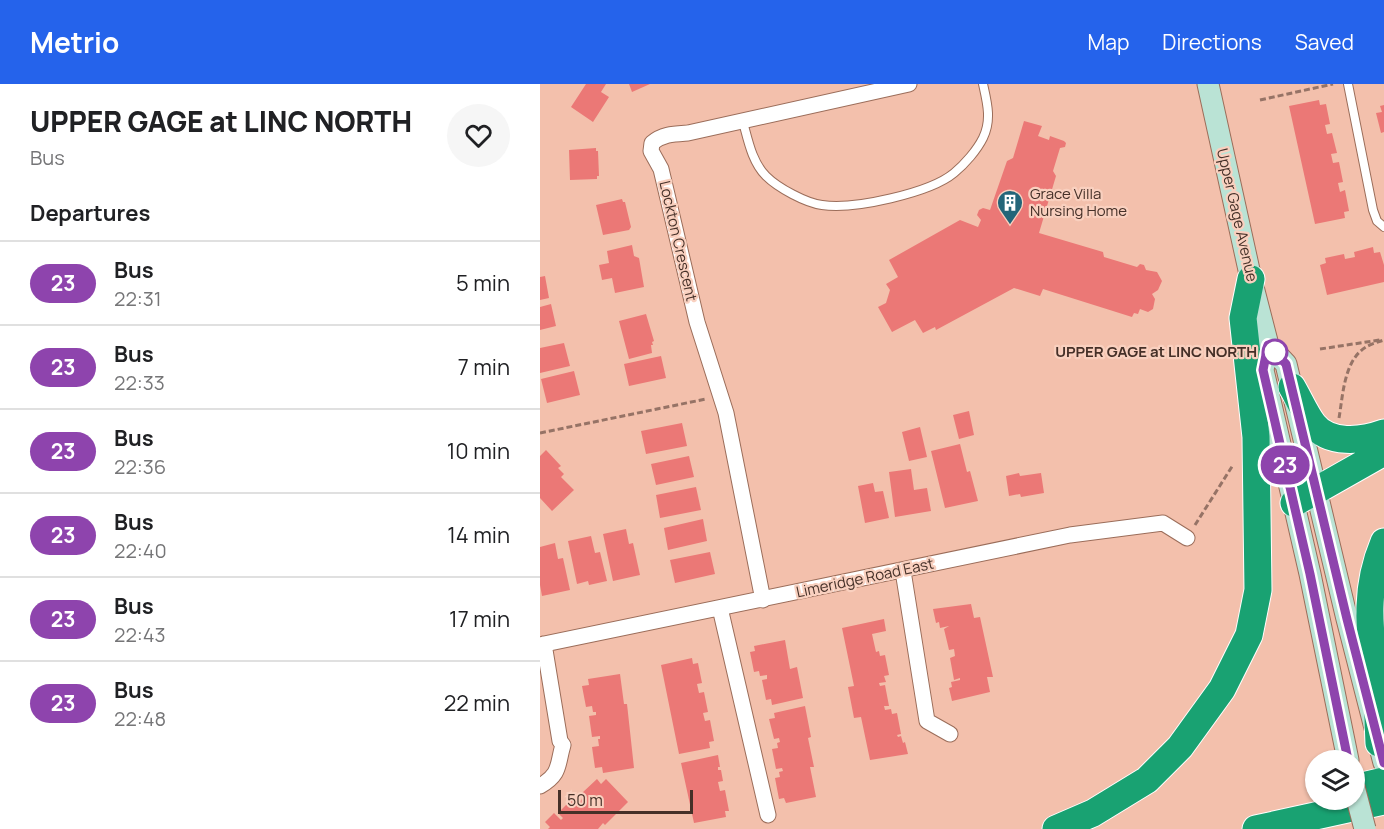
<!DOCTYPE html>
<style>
body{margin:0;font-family:Manrope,sans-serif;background:#f6f6f6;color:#202124;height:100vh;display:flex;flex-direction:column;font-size:22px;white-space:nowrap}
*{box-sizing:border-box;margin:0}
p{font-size:20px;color:#757577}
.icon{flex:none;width:33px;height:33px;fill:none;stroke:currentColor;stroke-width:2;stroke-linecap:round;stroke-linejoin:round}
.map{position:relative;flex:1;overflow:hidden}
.sheet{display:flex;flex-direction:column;background:#fff;width:540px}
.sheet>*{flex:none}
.badge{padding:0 12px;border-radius:20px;font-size:21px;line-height:39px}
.fabs{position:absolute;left:765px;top:666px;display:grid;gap:12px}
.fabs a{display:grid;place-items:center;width:60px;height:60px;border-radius:50%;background:#fff;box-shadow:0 2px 4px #0004;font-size:30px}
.scale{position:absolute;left:18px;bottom:15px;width:135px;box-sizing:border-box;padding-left:6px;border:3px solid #453028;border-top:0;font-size:16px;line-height:21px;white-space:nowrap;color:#453028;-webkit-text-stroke:4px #f9d0bf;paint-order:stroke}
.map>.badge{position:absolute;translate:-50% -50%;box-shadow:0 0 0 3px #fff}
h2{padding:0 30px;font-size:22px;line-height:54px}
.round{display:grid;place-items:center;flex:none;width:63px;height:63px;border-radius:32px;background:#f6f6f6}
.summary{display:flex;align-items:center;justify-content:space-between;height:102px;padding:0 30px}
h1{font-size:28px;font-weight:800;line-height:45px}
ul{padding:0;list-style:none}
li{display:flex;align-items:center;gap:18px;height:84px;padding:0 30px;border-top:2px solid #e0e0e0}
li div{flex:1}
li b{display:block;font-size:22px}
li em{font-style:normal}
li .badge{min-width:66px;font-weight:700;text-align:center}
header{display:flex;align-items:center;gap:36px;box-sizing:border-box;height:84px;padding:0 30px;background:#2563eb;color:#fff}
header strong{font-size:28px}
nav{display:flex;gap:33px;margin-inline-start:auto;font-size:21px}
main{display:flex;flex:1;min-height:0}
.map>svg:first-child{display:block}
.building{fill:#eb7876}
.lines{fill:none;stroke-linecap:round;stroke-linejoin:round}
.lane-casing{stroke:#9b6d5a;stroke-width:10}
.street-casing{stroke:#9b6d5a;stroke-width:17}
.secondary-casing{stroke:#9b6d5a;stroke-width:23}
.highway-casing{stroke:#fff;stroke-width:29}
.path{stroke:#967366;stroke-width:3;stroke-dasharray:6 3;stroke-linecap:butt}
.lane{stroke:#fff;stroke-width:8}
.street{stroke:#fff;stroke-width:15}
.secondary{stroke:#bae3d5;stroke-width:21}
.highway{stroke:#19a272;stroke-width:27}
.secondary-bridge-casing{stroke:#9b6d5a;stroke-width:23;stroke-linecap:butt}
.secondary-bridge{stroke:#bae3d5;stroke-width:21}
.line-casing{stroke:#fff;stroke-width:14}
.line{stroke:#8e44ad;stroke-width:9}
.stop-dot{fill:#fff;stroke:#8e44ad;stroke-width:3}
.labels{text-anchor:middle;stroke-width:4.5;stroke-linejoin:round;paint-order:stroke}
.poi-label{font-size:15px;fill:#453028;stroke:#f9d0bf;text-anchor:start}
.street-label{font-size:15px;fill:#453028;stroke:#f9d0bf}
.stop-label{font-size:15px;font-weight:bold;fill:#453028;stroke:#f9d0bf;text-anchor:end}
</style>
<header>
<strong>Metrio</strong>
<nav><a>Map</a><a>Directions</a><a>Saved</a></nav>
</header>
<main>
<section class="sheet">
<div class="summary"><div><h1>UPPER GAGE at LINC NORTH</h1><p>Bus</p></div><a class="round"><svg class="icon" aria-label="heart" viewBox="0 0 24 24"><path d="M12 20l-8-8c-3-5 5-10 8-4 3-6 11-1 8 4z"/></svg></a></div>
<h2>Departures</h2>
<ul>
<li><span class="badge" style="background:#8e44ad;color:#fff">23</span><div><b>Bus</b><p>22:31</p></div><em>5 min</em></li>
<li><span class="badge" style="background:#8e44ad;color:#fff">23</span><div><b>Bus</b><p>22:33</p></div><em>7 min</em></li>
<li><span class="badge" style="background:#8e44ad;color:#fff">23</span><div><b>Bus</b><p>22:36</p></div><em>10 min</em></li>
<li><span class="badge" style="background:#8e44ad;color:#fff">23</span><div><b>Bus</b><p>22:40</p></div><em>14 min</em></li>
<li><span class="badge" style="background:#8e44ad;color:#fff">23</span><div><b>Bus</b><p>22:43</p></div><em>17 min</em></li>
<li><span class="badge" style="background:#8e44ad;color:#fff">23</span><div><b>Bus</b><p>22:48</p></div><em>22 min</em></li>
</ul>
</section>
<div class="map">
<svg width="844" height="745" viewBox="0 0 844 745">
<rect width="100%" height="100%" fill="#f3c0ac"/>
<path class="building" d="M46,0H66L61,8L69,13L53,38L31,23Z
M89,0H110L92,8Z
M779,16L780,21L786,20L790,40L785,41L787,50L792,49L797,69L791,70L793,79L799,78L803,98L798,99L800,108L805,106L809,127L804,128L805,134L775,140L749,22Z
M844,21V48L841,49L836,29L842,28L840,22Z
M484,37L502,42L498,52L509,56L510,52L524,57L526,59L525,63L520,64L513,87L516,92L499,149L563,168L564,173L597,183L600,180L604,181L606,186L617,188L622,197L618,206L612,210L615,215L613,225L608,228L600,225L598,230L594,229L592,233L503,205L500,212L474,204L396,246L395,243L383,249L375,236L352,248L338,223L346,219L350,206L346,200L358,193L349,176L420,136L438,143L441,136L437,131L439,126L443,124L450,126L467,77L473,74Z
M56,64V67H58L59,92H57V95L30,96L29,66Z
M82,115L83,118H85L91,143L89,146L63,151L56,121Z
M92,161L94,172L99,174L104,203L75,209L72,194L62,196L59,181L69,179L67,167Z
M833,163L834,169L840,168L844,181V198L787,211L780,181L786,179L785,174L804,170L805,175L815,173L814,168Z
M5,192L9,214L0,216V193Z
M11,220L16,242L0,246V223Z
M106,230L114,257L112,258L113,261H111L112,269L89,275L79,237Z
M24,259L30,282L0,289V264Z
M121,272L126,294L89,302L84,280Z
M34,287L40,311L7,319L1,295Z
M429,327L434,351L419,355L413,331Z
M142,339L147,362L106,370L101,347Z
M380,343L387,373L369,377L362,348Z
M420,360L427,388L430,387L438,417L405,424L391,367Z
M6,366L21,382L18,384L24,390L21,393L34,406L12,427L0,414V372Z
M149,372L154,393L116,401L111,380Z
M371,385L374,406L387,404L391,427L355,433L349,388Z
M479,389L480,392L501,389L504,409L481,413L480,410L469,412L466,392Z
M333,399L335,408L343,407L349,434L325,439L318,402Z
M156,403L161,426L120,434L116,411Z
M163,435L167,457L128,466L124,444Z
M86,445L89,460L93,459L100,491L73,497L63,450Z
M51,452L55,469L60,468L67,497L49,501L48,497L37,500L28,457Z
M15,459L18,475L23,474L30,506L2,512L0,501V463Z
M170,468L175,490L135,499L130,476Z
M431,520L434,534L440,533L453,593H447L450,608L412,617L409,604L412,603L411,598L420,596V594L414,596L410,574L415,572L414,565L409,566L404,545L409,542L400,544L399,538L396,539L393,525Z
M344,535L346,547L332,550L336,568L339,567L340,572L345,571L349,591L344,592L346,598L339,599L340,602L345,601L349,622H344L345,626L351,625L352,630L357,629L361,650L357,651L358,653L361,652L363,659L365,658L368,670L330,676L321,633L314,634L308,603L314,602L302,544Z
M245,556L250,585L257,583L263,614L232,621L231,615L226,616L222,596L227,595V591L220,592L219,587L214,588L210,568L215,567L214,562Z
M152,574L153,580L158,579L162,599L157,600L159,609L164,608L168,628L163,629L165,637L170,636L174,657L169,658L170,664L139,670L121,581Z
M80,590L84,620H87L94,684L63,689L62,683L55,684L52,663L59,662L58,655H60V652L52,653L49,632L56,631V628H53L52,622L46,623L42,602L49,601L48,595Z
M265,622L271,653L268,654L274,683H270L276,713L246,719L244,714L239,715L235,694L240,693L239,688L243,687L242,684L236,685L232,665L238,664L237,659L240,658L239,654L234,655L229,635L235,634L234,629Z
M178,671L180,683H178V686H181L183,697L178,698L180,707L185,706L189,727H185L186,733L154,739L141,679Z
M57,695L61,700L66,695L88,718L65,741L63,739L58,745H8L10,743L5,738L14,729L21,736L23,734L18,729L33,714L38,719L42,715L44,717L47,714L42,709Z"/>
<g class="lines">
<defs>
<path id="lane" d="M808,0L833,126L837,137L844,143
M203,38C208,56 212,78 226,92C238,104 266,119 282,121C313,126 390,109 414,89C425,80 437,66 443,54C452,36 447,18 443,0"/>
<path id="street" d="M363,487L387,637L410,650
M223,516L186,329L157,238L121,85L111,67L112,59C123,50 134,50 148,49L369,0
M180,524L228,731
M0,561L530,451L623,439L647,454
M0,702C21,690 17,681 23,661L20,657L4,560"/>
<path id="secondary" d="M668,0L711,195L728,261L723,286L770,490L808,676
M728,261L746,280L807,535L844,679"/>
<path id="highway" d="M752,303C759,315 765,329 773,340C789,361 822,357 844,349
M754,419L844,368
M839,659C838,639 838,619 836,599C830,547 823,508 844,458
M814,704L844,697
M516,745L553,729L607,696L640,663L682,605L709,551L718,506L716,353L703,234L711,195
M716,745L844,717"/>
</defs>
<use href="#lane" class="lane-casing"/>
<use href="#street" class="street-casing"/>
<use href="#secondary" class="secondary-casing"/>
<use href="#highway" class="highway-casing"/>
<path class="path" d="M720,16L793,0
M780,265L840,256
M799,334C803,311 804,276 826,263C831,260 838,258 844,256
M0,349L166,315
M655,441L693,381"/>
<use href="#lane" class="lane"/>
<use href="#street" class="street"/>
<use href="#secondary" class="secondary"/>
<use href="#highway" class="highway"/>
<defs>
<path id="secondary-bridge" d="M814,703L825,745"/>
</defs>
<use href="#secondary-bridge" class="secondary-bridge-casing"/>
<use href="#secondary-bridge" class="secondary-bridge"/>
</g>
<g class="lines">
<defs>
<path id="line" d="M808,676L770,490L723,286L728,261L746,280L807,535L844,679"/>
</defs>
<use href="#line" class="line-casing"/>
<use href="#line" class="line"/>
</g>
<defs>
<symbol id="building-pin" viewBox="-11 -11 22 30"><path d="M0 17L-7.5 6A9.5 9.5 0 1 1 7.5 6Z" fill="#246579" stroke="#f9d0bf"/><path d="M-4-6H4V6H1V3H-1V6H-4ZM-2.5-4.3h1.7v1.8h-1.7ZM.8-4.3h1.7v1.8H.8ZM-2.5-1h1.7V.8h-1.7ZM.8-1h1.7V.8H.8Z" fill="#fff"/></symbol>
</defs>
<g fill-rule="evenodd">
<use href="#building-pin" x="455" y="104" width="30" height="40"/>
</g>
<circle class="stop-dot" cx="735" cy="268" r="12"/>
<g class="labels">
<g class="poi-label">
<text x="490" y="115">Grace Villa<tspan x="490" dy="17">Nursing Home</tspan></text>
</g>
<g class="street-label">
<text transform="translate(697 131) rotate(77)" y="5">Upper Gage Avenue</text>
<text transform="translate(138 157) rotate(77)" y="5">Lockton Crescent</text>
<text transform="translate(325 494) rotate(-12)" y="5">Limeridge Road East</text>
</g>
<g class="stop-label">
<text x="717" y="273">UPPER GAGE at LINC NORTH</text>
</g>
</g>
</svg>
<div class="fabs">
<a><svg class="icon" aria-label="layers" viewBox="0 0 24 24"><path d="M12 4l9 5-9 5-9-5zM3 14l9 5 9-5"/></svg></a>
</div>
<div class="scale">50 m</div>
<b class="badge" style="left:745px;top:381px;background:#8e44ad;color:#fff">23</b>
</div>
</main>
